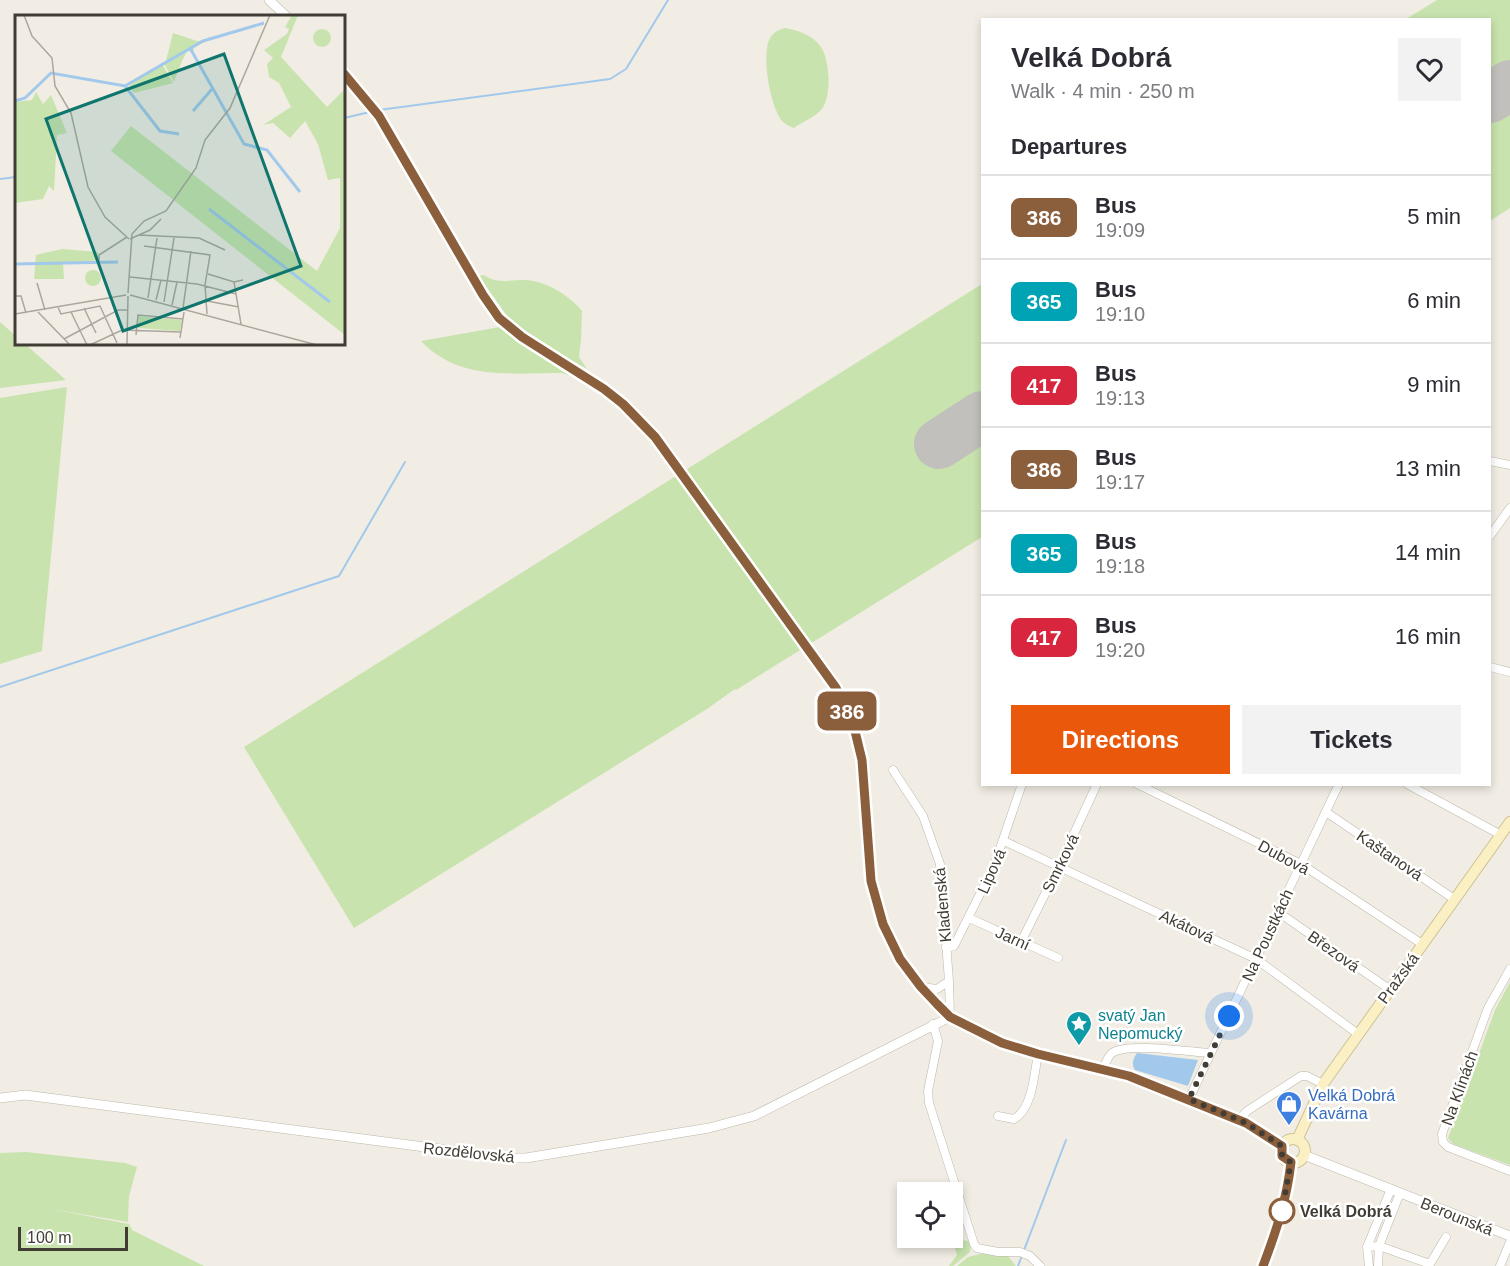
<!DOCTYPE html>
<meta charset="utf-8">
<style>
body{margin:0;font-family:Arial,sans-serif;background:#f2f2f3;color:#2b2b33;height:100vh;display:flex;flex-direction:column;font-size:22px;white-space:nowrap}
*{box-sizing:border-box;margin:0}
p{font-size:20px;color:#7c7c81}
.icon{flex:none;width:33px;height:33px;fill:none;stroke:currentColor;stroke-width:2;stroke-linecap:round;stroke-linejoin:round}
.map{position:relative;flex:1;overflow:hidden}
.panel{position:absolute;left:981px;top:18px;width:510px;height:768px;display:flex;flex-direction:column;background:#fff;border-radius:0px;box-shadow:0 3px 9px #0003}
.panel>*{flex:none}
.badge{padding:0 12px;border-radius:9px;font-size:21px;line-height:39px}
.fabs{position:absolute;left:897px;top:1182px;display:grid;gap:12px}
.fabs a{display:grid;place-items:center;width:66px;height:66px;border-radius:0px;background:#fff;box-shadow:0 3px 9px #0003;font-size:30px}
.scale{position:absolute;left:18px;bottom:15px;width:110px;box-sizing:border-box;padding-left:6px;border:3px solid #423d34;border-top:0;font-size:16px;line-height:21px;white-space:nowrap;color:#423d34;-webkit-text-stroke:4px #fff;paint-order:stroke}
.you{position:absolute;width:30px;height:30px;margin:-15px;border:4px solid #fff;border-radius:50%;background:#1a73e8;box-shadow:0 0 0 9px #1a73e833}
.map>.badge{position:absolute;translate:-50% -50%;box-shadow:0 0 0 3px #fff}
h2{padding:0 30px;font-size:22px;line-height:54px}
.round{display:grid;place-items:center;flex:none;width:63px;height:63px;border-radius:0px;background:#f2f2f3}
.headline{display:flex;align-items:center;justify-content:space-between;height:102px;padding:0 30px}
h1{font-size:28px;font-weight:600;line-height:45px}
.cta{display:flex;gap:12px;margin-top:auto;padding:12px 30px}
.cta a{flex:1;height:69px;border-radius:0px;background:#ea580c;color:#fff;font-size:24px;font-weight:600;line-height:69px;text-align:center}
.cta a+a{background:#f2f2f3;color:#2b2b33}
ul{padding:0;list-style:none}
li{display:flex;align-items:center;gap:18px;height:84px;padding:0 30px;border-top:2px solid #e1e1e2}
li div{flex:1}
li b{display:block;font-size:22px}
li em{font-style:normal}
li .badge{min-width:66px;font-weight:700;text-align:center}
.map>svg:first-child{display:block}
.green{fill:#c8e3ae}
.water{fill:#a2c9eb}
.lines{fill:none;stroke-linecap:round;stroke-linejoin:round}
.stream{stroke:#a2c9eb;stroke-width:2}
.runway{stroke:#c2c0bc;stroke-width:50}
.minor-casing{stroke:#beb8aa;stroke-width:9}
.tertiary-casing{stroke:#beb8aa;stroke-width:10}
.secondary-casing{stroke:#cec296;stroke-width:12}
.minor{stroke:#fff;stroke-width:8}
.tertiary{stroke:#fff;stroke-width:9}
.secondary{stroke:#fbf0c3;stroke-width:10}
.line-casing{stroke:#fff;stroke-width:14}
.line{stroke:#8b5e3c;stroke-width:9}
.walk{stroke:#423d34;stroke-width:6;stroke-dasharray:0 10.8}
.stop-dot{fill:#fff;stroke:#8b5e3c;stroke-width:3}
.labels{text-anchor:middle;stroke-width:5;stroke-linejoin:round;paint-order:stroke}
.street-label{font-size:16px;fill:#423d34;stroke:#fff}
.culture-label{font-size:16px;fill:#0d838f;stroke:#fff;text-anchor:start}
.shop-label{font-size:16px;fill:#366cbe;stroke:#fff;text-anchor:start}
.stop-label{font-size:16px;font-weight:bold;fill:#423d34;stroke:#fff;text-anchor:start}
.inset-river{fill:none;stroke:#a2c9eb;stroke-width:3}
.inset-road{fill:none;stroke:#aba79e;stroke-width:1.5}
.view{fill:#0f766e;fill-opacity:0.15;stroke:#0f766e;stroke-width:3}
.inset-edge{fill:none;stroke:#423d34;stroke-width:3}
</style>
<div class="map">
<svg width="1510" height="1266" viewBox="0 0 1510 1266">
<rect width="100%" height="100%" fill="#f1ede4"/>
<path class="green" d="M1437,0H1510V208L1490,221V20L1406,19Z
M785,28C798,30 814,36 821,47C830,60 832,98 821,110C815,117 802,122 794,128C789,126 785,124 782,121C770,106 761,55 770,38C774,32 778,30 785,28Z
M484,275C496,284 509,280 525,280C546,281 569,295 582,311L581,340L579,357L587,369L532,340L514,326L479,276Z
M982,284V537L736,690L735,689L707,709L354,928L244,747Z
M0,322L16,336V344H25L66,380L0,388Z
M500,327L572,374L568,375L562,373C511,373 459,381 421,341Z
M67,387L42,651L0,664V398Z
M1510,982V1165L1453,1144L1448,1138L1495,1010Z
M26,1152L125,1163L137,1167L129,1196L128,1222L51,1209L129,1224L132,1230L204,1266H0V1153Z
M960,1240L971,1241L970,1252L953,1266H949L957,1255L955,1248Z
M984,1253L1007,1255L1016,1266H957L968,1257Z"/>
<path class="water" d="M1137,1053L1198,1060L1188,1086L1135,1070C1131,1064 1133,1059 1137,1053Z"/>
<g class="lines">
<path class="stream" d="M379,110L610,79L626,69L668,0
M344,118L370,112
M0,179L16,177
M0,687L339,576L405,462
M1018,1266L1066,1140"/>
<path class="runway" d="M1490,98L1510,85
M939,444L982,416"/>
<defs>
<path id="minor" d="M1490,461L1510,465
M1490,536L1510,508
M1490,667L1510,672
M893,770L923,816L940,864L949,981L950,1017
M1137,784L1301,864L1422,944
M1407,784L1501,835
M1326,812L1454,899
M1004,841L1256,959L1358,1034
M1278,912L1389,989
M969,918L1058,958
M1021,942L1059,866L1097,784
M946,948L954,946L994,866L1022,784
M1510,969L1488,1008L1442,1134L1443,1142L1448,1147L1510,1171
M921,987L937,989L949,981
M933,1024L938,1041L928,1091L929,1103L974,1244L977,1248L998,1252H1020L1030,1256L1040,1266
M1103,1070C1105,1065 1107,1057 1112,1053C1127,1042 1190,1052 1211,1053
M1189,1099L1339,784
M998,1116L1014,1119C1033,1108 1034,1074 1038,1054
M1239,1120L1247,1111L1301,1076H1307L1323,1084
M1367,1247L1379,1246L1430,1264L1446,1237
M1369,1266L1367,1247L1391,1189
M1378,1266L1379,1246L1400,1193
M1500,1266L1510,1242"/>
<path id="tertiary" d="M269,0L286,16
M344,74L379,116L483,295L499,318L522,337L604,389L623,404L655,437L836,688L853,723L862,760L871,881L883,924L900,959L921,987L937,1004L950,1017L1002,1043L1038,1054L1129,1076L1246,1123L1282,1146
M0,1098L25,1095L509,1158H526L709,1128L754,1116L950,1017
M1304,1155L1510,1236"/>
<path id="secondary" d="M1281 1151a12 12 0 1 1 24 0a12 12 0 1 1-24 0Z
M1297,1140L1323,1084L1510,822
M1263,1266L1285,1200L1291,1163"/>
</defs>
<use href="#minor" class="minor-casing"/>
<use href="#tertiary" class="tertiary-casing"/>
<use href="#secondary" class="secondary-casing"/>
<use href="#minor" class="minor"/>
<use href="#tertiary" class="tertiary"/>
<use href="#secondary" class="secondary"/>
</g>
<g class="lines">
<defs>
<path id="line" d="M344,74L379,116L483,295L499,318L522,337L604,389L623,404L655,437L836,688L853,723L862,760L871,881L883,924L900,959L921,987L937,1004L950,1017L1002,1043L1038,1054L1129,1076L1246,1123L1282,1146V1156L1291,1162C1287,1199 1276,1232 1263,1266"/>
</defs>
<use href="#line" class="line-casing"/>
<use href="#line" class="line"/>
<path class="walk" d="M1229,1016L1189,1099L1246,1123L1282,1146V1156L1291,1162L1282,1211"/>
</g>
<defs>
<symbol id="sight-pin" viewBox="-11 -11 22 30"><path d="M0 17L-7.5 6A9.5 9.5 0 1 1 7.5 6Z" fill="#0f9aa8" stroke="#fff"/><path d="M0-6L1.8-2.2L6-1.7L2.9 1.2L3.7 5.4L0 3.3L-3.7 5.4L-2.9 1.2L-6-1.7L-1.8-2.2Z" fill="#fff"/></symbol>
<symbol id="shop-pin" viewBox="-11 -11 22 30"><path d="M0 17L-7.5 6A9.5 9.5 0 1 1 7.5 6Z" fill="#3f7fe0" stroke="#fff"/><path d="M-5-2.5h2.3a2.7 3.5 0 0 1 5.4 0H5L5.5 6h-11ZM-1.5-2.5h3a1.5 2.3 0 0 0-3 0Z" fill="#fff"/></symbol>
</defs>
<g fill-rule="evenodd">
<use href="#sight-pin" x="1064" y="1009" width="30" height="40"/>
<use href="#shop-pin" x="1274" y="1089" width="30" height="40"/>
</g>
<circle class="stop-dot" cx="1282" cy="1211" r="12"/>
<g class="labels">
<g class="street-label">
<text transform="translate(1390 855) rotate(34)" y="6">Kaštanová</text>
<text transform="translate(1284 857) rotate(28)" y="6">Dubová</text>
<text transform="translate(1060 863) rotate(-64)" y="6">Smrková</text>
<text transform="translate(991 871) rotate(-66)" y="6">Lipová</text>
<text transform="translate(942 905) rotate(-95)" y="6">Kladenská</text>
<text transform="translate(1187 926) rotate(25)" y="6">Akátová</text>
<text transform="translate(1267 935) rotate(-65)" y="6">Na Poustkách</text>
<text transform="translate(1013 938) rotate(24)" y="6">Jarní</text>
<text transform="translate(1334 951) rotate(35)" y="6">Březová</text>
<text transform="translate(1398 978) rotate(-54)" y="6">Pražská</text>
<text transform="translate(1459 1088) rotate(-70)" y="6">Na Klínách</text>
<text transform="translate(469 1152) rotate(6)" y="6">Rozdělovská</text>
<text transform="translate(1457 1216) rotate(22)" y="6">Berounská</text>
</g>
<g class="culture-label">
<text x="1098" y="1021">svatý Jan<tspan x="1098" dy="18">Nepomucký</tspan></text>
</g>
<g class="shop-label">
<text x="1308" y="1101">Velká Dobrá<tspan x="1308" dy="18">Kavárna</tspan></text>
</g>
<g class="stop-label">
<text x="1300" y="1217">Velká Dobrá</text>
</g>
</g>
<g transform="translate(15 15)">
<rect width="330" height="330" fill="#f1ede4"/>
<path d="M277,0H283L266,42L312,92L330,74V320L96,136L116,111L302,256L325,213V163L313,165L303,129L290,106L275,123L258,108L248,110L276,92L264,68L254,62L252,49L258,43L249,35L272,19L274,14L270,12ZM298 23a9 9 0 1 1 18 0a9 9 0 1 1-18 0ZM158,18L182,26L194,25L179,32L178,39L172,34L151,46ZM172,36L167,46L159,67L149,48ZM147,49L158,68L119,78L114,71ZM21,77L28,89L36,80L52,118L42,120L39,176L34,171L28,184L0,188V87L17,85ZM47,234L83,237L84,245L48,249L49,264H19L21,240ZM70 263a8 8 0 1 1 16 0a8 8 0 1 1-16 0ZM123,301L167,305L165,316L123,313Z" fill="#c8e3ae"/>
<path class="inset-river" d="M175,33L229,129L252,135L285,177M110,71L145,116L164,119M0,86L10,83L36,58L110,71L188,26L249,8M178,96L197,74M194,194L315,287M0,249L103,247"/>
<path class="inset-road" d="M9,0L17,21L37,43L40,71L56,98L73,172L90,202L114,224M124,220L184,223L210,235M115,224L135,215L146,204M129,231L195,240L190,270L192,299M84,250V240L112,222M193,259L219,267L228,265M115,262L182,269L221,279M219,267L226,309M22,268L30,295M113,278L117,219L129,206L151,196L181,153L190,125L215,93L255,0M115,280L302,330M0,281H6L11,298M133,283L142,223M141,285L146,265M192,286L224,292M149,287L159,223M157,290L162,267M43,292L46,299L85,291L102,328M69,293L81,318M168,293L176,236M23,297L55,330M56,297L72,330M0,299L111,280M121,320L123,300L168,304M165,323L169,297M49,324L103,295H113M75,330L107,315L166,317M112,330L113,281"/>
<path class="view" d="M209,39L286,251L108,316L31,104Z"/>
<rect width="330" height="330" class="inset-edge"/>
</g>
</svg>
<div class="fabs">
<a><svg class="icon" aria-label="locate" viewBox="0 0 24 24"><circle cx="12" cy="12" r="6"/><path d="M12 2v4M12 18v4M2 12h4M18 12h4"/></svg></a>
</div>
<div class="scale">100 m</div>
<div class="you" style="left:1229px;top:1016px"></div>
<b class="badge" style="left:847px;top:711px;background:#8b5e3c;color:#fff">386</b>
<section class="panel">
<div class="headline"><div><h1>Velká Dobrá</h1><p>Walk · 4 min · 250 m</p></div><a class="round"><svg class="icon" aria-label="heart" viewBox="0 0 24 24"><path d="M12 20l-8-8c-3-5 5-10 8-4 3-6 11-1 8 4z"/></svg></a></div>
<h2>Departures</h2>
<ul>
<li><span class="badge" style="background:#8b5e3c;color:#fff">386</span><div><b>Bus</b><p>19:09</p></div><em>5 min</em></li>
<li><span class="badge" style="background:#00a3b4;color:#fff">365</span><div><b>Bus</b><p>19:10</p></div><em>6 min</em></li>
<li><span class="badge" style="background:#d7263d;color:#fff">417</span><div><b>Bus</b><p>19:13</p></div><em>9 min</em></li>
<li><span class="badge" style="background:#8b5e3c;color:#fff">386</span><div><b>Bus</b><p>19:17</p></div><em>13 min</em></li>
<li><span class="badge" style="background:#00a3b4;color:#fff">365</span><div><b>Bus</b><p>19:18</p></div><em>14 min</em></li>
<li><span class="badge" style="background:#d7263d;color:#fff">417</span><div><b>Bus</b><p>19:20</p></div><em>16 min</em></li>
</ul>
<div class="cta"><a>Directions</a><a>Tickets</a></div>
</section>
</div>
